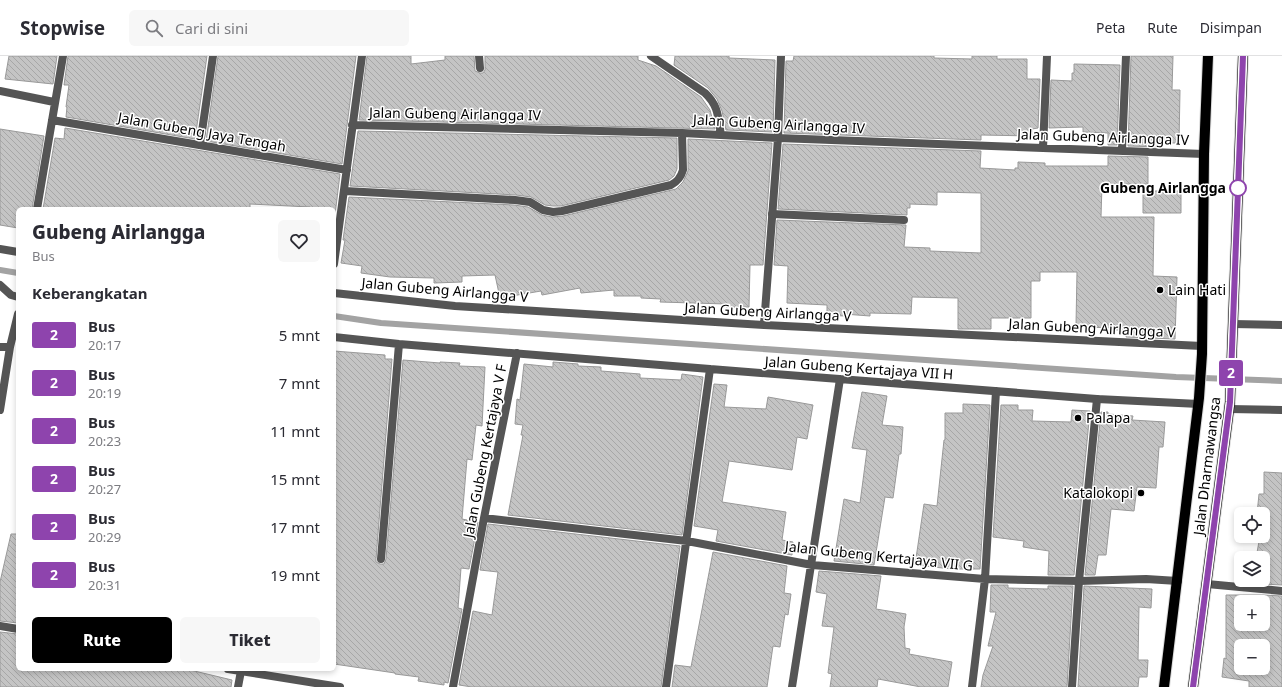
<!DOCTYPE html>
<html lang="id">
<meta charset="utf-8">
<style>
body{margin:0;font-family:"Noto Sans",sans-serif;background:#f7f7f7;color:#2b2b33;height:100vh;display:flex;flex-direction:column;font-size:15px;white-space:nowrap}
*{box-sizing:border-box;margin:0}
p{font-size:13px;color:#7c7c81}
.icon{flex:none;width:22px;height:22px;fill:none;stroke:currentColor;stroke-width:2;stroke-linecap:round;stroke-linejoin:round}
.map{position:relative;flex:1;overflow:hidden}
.details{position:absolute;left:16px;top:151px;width:320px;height:464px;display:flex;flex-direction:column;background:#fff;border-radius:6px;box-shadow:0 2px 6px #0003}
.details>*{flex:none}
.badge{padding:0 8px;border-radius:3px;font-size:14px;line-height:26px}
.tools{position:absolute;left:1234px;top:451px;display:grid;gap:8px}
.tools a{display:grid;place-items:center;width:36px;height:36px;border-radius:6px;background:#fff;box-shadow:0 2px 6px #0003;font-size:20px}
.map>.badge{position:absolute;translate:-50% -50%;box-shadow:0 0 0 2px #fff}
h2{padding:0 16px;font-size:15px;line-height:36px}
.round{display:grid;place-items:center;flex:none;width:42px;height:42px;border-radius:6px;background:#f7f7f7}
.summary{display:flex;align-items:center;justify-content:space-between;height:68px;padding:0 16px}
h1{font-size:19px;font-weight:800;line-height:30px}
.action{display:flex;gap:8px;margin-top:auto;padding:8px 16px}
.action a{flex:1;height:46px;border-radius:6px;background:#000;color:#fff;font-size:16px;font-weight:800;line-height:46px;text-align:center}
.action a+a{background:#f7f7f7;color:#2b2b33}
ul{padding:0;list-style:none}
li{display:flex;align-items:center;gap:12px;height:48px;padding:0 16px}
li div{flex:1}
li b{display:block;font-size:15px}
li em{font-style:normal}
li .badge{min-width:44px;font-weight:700;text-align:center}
header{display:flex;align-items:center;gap:24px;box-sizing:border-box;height:56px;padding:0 20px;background:#fff;border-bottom:1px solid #e1e1e2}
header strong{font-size:19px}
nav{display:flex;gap:22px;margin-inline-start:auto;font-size:14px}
.search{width:280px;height:36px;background:#f7f7f7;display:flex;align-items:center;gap:10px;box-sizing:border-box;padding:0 14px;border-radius:6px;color:#7c7c81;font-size:15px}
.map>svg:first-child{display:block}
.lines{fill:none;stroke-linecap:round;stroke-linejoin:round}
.stream{stroke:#a3a3a3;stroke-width:6}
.building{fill:url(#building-back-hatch);stroke:#999;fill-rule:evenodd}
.primary-casing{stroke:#dbdbdb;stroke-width:12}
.service{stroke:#555;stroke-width:8}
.minor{stroke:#555;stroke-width:8}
.primary{stroke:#000;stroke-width:10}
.line-casing{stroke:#fff;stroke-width:9}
.line{stroke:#8e44ad;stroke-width:6}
.stop-dot{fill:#fff;stroke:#8e44ad;stroke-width:2}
.poi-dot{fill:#000;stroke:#fff;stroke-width:1.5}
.labels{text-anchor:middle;stroke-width:3;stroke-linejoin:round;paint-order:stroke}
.street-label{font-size:14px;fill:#000;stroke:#fff}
.stop-label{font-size:14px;font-weight:bold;fill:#000;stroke:#fff;text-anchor:end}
.poi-label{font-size:14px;fill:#000;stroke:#fff;text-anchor:start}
</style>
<header>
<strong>Stopwise</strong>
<div class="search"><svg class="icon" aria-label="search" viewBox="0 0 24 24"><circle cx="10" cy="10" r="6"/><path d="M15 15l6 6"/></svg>Cari di sini</div>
<nav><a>Peta</a><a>Rute</a><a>Disimpan</a></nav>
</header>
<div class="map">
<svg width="1282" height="631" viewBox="0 0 1282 631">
<defs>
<pattern id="building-back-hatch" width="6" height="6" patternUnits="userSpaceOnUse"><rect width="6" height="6" fill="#c4c4c4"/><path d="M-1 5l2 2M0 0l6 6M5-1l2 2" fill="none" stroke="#a7a7a7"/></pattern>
</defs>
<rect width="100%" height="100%" fill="#fff"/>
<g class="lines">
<path class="stream" d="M0,214L18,217
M334,260L381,267L1176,321L1282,325"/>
</g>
<path class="building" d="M9,0H57L53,28L5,23Z
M68,0H207L195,83L66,61L67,51H66L69,29H64Z
M218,0H356L342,108L206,85Z
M367,0H411V8L445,4V0H474L475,15L480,17H483L485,14V0H638V4L656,10L701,41L710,54L715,73L359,64Z
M675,0H729V2L775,4L773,76L726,74L722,55L717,43L708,32L674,9Z
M794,0H934V2L972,3V0H997V3H1027V23H1040L1038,72L1032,73V80L981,79V84L784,77L786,5H793Z
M1131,0H1173L1172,34H1180L1179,87H1162V91L1128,90Z
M1074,8L1120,9L1117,89H1108V77L1083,76V71L1049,72L1051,24L1072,25V17H1074Z
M65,72L340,118L334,167V153H309L310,151L250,148V153H43L55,82L64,83Z
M0,73L44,80L32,153H18V172L0,169Z
M358,75L677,82V113L674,120L669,124L561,150H553L545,149L531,141L516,139L350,130Z
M688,83L772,87L763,209H750L749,251H726V248L660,246L661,243L641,242V240H614V234L581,237L580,232L542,239L541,235L500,242L495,219L462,220V226L434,227V222L390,221L361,217L362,210L341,207L345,184H343L349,141L514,149L528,151L542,159L552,161L563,160L676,133L683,126L688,115Z
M783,88L981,95L980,112L1015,114V112H1018V106L1045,107V110H1108V100L1148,101V128H1102L1101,161H1154L1153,220L1177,221L1175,283L1126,281V274H1111V272L1088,271V269H1076L1077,216H1040V225H1031V262H991V273H958V242L912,241L911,258L870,257V260L844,258V260L827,259V249L787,247L788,210L774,209L777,164L906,169L904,191L930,192V195L981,197V137L937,136V149L910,148V152H907V159L778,153Z
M1143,135H1181V157H1143Z
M334,295L385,299V303H392L376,503V506L380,508H384L386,503L403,304L440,307V306L460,307L459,310L485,311L482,370L476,369L472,404L467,403L462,463L467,464V465L478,466L469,513L461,512L458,552L462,553L448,627L444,626V629L418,625L419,621L395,618V617L334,608Z
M553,306L578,308V310L601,311V315L640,318V322L681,324L682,318L703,321L682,479L508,459L523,379H521L523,369L515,368L517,343L520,344L524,308L553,311Z
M714,328L727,329L724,351L766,353L768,341L813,349L807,383L797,381L792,414L729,405L722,446L786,456L782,484L793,486L792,499L716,485L718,474L694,470Z
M862,336L887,340L882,369L903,371L901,398H899L893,442L885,441L874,509L834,505L844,443L860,447L867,394L852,392Z
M963,348L990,349L980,513H952L915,509L924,448L937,450L944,384H945V357H963Z
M1001,349H1018V354H1033L1032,365L1071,366L1072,354L1090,355L1074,519H1048L1049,495L1023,491L1024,485L993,481Z
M1101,356H1108V358L1133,360L1132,364L1165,366L1163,391H1159L1156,432L1137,431L1134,455L1111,453L1106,499H1098L1095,519H1085Z
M1264,416L1282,417V529L1263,528V502H1256L1260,480H1263V458H1257L1259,438H1264Z
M488,468L680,490L661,631H472L459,629L473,555L492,559L498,516L480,514Z
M11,478H18V567L0,565V526Z
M713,496L787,510L784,537L791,538L788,559L785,558L780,591L773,590L767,631H672L675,609L691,611Z
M819,515L881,520L876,553L906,558L904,571L905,592L910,593L909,598L952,606L948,631H921L878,623L877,631H830L832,618L828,617L834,571L822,570L827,538L816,536Z
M991,529H1008V532L1048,533V530H1073L1067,631H981L983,619L993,590H988L996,556H990Z
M1084,530L1152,533L1151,552L1139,551L1138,604H1148L1147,621H1139L1138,631H1078Z
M1226,539H1263L1282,540V631H1249V625L1222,621L1224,602L1226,603ZM1241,546H1263V568H1241ZM1241,590H1263V612H1241Z
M0,576L18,578V613H186L232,624L231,631H0Z"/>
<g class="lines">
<defs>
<path id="primary" d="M1164,631L1199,342L1202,298L1204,98L1208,0
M1193,631L1230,346L1243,0"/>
</defs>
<use href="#primary" class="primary-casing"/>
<path class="service" d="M772,158L904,164
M0,229L11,239L18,241
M238,631L241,615
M1072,631L1079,525L1097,343"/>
<path class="minor" d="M479,0L480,12
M651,0L705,37C719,50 718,62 721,79
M0,35L54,46
M52,64L347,114
M352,69L682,77L778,82L1204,98
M200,89L213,0
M1043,92L1047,0
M1122,95L1126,0
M345,135L515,144L530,146L543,154L553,156L562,155L671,129C677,126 681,121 683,114L682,77
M37,153L63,0
M0,193L18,196
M334,208L362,0
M334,237L455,250L764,269L1202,290
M1233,268L1282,269
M764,269L778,82L781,0
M334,281L399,288L710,313L1097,343L1199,348
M0,291H10
M1229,353L1282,354
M0,354L10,291L18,258
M484,462L687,485L812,509L985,523L1079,525L1146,523L1178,525
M381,503L399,288
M1207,528L1282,535
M0,570L18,573
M228,613L340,631
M453,631L484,462L517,297
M666,631L710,313
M792,631L840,323
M972,631L985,523L996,335"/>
<use href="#primary" class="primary"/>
</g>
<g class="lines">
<defs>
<path id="line" d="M1193,631L1230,346L1243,0"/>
</defs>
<use href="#line" class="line-casing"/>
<use href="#line" class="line"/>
</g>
<circle class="stop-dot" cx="1238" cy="132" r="8"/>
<g class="poi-dot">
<circle cx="1160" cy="234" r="4"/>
<circle cx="1078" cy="362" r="4"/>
<circle cx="1141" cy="437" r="4"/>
</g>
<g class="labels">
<g class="street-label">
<text transform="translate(455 58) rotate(1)" y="5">Jalan Gubeng Airlangga IV</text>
<text transform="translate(779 68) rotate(3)" y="5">Jalan Gubeng Airlangga IV</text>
<text transform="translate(202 76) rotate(10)" y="5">Jalan Gubeng Jaya Tengah</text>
<text transform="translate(1103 81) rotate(2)" y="5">Jalan Gubeng Airlangga IV</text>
<text transform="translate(445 234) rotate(5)" y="5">Jalan Gubeng Airlangga V</text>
<text transform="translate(768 256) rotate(3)" y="5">Jalan Gubeng Airlangga V</text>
<text transform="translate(1092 272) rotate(3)" y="5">Jalan Gubeng Airlangga V</text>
<text transform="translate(859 312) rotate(4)" y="5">Jalan Gubeng Kertajaya VII H</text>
<text transform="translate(485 395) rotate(-79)" y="5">Jalan Gubeng Kertajaya V F</text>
<text transform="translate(1207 410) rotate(-83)" y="5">Jalan Dharmawangsa</text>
<text transform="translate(879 500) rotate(6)" y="5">Jalan Gubeng Kertajaya VII G</text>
</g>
<g class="stop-label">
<text x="1226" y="137">Gubeng Airlangga</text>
</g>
<g class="poi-label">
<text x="1168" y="239">Lain Hati</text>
<text x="1086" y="367">Palapa</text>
<text x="1133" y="442" text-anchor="end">Katalokopi</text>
</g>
</g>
</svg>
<div class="tools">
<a><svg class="icon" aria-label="locate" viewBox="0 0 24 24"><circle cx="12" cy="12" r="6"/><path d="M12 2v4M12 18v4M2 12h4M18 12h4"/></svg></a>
<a><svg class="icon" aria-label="layers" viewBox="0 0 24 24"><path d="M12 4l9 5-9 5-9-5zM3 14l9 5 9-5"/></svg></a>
<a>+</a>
<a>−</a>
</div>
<b class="badge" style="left:1231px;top:317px;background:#8e44ad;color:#fff">2</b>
<section class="details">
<div class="summary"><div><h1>Gubeng Airlangga</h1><p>Bus</p></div><a class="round"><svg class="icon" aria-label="heart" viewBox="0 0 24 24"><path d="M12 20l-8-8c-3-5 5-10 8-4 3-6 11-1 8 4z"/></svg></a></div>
<h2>Keberangkatan</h2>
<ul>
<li><span class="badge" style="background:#8e44ad;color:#fff">2</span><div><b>Bus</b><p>20:17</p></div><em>5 mnt</em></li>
<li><span class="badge" style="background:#8e44ad;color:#fff">2</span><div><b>Bus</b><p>20:19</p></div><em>7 mnt</em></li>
<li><span class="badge" style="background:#8e44ad;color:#fff">2</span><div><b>Bus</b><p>20:23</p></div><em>11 mnt</em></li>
<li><span class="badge" style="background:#8e44ad;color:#fff">2</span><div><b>Bus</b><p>20:27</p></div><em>15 mnt</em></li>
<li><span class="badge" style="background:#8e44ad;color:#fff">2</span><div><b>Bus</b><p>20:29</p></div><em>17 mnt</em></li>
<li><span class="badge" style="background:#8e44ad;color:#fff">2</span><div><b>Bus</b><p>20:31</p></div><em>19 mnt</em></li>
</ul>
<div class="action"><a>Rute</a><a>Tiket</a></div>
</section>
</div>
